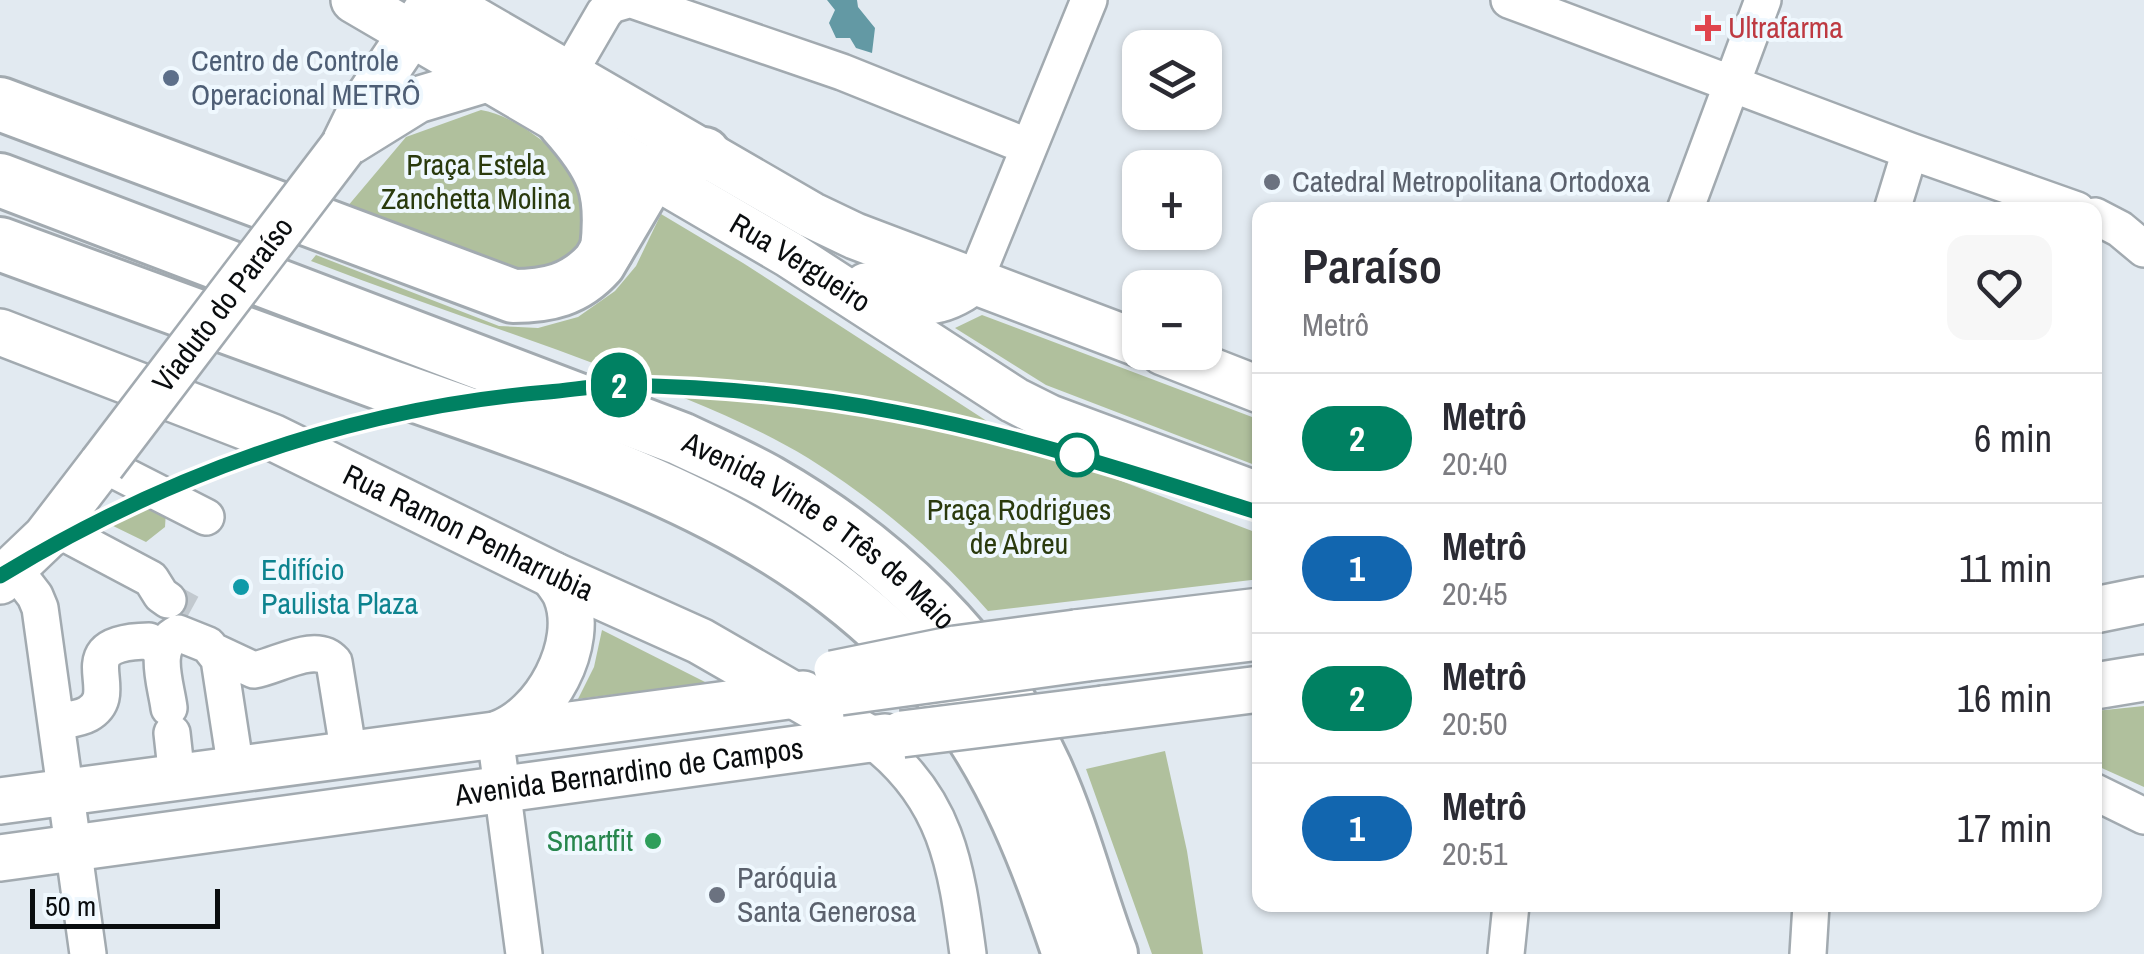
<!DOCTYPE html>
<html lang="pt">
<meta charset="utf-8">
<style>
body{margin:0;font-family:"Archivo Narrow",sans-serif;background:#f7f7f7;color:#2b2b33;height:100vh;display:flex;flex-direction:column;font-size:38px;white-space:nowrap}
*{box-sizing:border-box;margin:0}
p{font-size:32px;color:#7c7c81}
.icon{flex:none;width:55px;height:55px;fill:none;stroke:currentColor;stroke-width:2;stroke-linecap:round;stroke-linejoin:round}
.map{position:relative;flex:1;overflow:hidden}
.sheet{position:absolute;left:1252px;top:202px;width:850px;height:710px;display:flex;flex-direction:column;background:#fff;border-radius:20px;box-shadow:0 2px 8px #0004}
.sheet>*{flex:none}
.badge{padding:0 20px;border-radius:32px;font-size:35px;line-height:65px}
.buttons{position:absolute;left:1122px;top:30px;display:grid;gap:20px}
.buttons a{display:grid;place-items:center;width:100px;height:100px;border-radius:20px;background:#fff;box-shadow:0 2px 8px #0004;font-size:50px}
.scale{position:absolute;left:30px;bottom:25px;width:190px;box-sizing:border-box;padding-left:10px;border:5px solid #0a0d0f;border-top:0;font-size:28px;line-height:35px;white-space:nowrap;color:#0a0d0f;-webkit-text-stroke:8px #eff8fe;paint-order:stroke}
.map>.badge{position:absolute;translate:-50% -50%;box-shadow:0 0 0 5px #fff}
.round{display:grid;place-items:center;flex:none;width:105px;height:105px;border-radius:20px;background:#f7f7f7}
.summary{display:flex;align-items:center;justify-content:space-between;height:170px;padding:0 50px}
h1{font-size:48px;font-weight:600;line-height:75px}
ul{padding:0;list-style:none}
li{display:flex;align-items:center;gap:30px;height:130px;padding:0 50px;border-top:2px solid #e1e1e2}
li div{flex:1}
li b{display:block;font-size:38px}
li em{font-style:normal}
li .badge{min-width:110px;font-weight:700;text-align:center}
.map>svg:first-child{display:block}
.green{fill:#b0c09d}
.water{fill:#6399a4}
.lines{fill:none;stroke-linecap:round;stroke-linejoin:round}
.minor-tunnel{stroke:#c2c9cf;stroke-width:35;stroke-dasharray:35 18;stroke-linecap:butt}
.minor-casing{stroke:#a2aab0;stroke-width:40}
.major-casing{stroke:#a2aab0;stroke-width:50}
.highway-casing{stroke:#a2aab0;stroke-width:58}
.minor{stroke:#fff;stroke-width:35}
.major{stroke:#fff;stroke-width:45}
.highway{stroke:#fff;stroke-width:52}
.minor-bridge-casing{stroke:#a2aab0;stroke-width:40;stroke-linecap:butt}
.major-bridge-casing{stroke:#a2aab0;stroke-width:50;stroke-linecap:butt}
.minor-bridge{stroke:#fff;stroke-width:35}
.major-bridge{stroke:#fff;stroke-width:45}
.line-casing{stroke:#fff;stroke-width:22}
.line{stroke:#008162;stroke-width:15}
.health-dot{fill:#e0444e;stroke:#eff8fe;stroke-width:4}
.service-dot{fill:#5c6f8a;stroke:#eff8fe;stroke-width:4}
.worship-dot{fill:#6b7280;stroke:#eff8fe;stroke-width:4}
.stop-dot{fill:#fff;stroke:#008162;stroke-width:5}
.culture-dot{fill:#0f9aa8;stroke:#eff8fe;stroke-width:4}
.leisure-dot{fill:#2e9e5b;stroke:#eff8fe;stroke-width:4}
.labels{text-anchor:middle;stroke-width:8;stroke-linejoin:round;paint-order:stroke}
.health-label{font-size:30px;fill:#be3a42;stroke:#eff8fe;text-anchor:start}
.service-label{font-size:30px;fill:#4e5e75;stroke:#eff8fe;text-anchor:start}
.park-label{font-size:30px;fill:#2a3a0d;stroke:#eff8fe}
.worship-label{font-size:30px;fill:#5b616d;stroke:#eff8fe;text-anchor:start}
.street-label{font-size:30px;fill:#0a0d0f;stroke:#eff8fe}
.culture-label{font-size:30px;fill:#0d838f;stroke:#eff8fe;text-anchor:start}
.leisure-label{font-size:30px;fill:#27864d;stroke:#eff8fe;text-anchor:end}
</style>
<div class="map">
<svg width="2144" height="954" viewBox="0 0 2144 954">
<rect width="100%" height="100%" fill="#e2eaf1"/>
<path class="green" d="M481,110C518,116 560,153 584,180C584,197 588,222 582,238C571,268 530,271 504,267L347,207L406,137Z
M661,214L743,263L1019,442L1260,534V579L988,611C936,551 875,500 808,458C745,420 675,394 606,368C508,331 409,299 311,261L316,255L499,326L538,328L578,317L615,291L636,266Z
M982,315L1260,420V467L1046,385L955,328Z
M134,487L166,511L165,527L146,542L107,523Z
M602,630L707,683L578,699L594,667Z
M2144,706V787L2095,765V711Z
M1165,751L1187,851L1203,954H1152L1086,769Z"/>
<path class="water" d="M827,0H857L858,7L875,28L872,53L856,48L850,38H836L829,23L835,10Z"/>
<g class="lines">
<path class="minor-tunnel" d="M168,600L190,612"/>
<defs>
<path id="minor" d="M632,0L842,72L1029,147
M1509,0L1910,151L2077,210
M568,75L604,13L611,5L628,0
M1685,210L1763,0
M1892,210L1910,151
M2095,216L2120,229L2144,249
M975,280L1089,0
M102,464L206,517
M53,527L151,579L161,595L168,600
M15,570L35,596L40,608L88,954
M1075,628L1260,606
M215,652L254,670C278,666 316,641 334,662L349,755
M169,708C166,684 151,646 178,633L208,645L219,659L236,770
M56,722C66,720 79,719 88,714C127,692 62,642 149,641L162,651
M172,733L177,778
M495,735L524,954
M870,739C947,797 956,865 968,954
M2095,792L2144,816
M1506,954L1511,905
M1808,954L1811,905"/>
<g id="major">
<path id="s1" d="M354,0L790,255L1014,400L1050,418L1260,496"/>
<path d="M440,0L811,215L855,236L1140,344"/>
<path d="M346,144L417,100L490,78"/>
<path d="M343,147L364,104L427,10"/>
<path d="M866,286C914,301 932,313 975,280"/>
<path id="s2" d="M0,332L272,437L553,575L700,641L870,739"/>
<path d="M1163,352L1260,390"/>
<path d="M0,581L46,537L102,464"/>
<path d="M2095,610L2144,600"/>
<path d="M1087,658L1260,637"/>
<path d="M2095,686L2144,678"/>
<path d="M1103,709L1260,689"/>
<path d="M498,734C545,718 586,644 566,595C563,588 557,581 553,575"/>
<path d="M0,801L803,694"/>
<path id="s3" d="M0,858L885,737"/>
</g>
<g id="highway">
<path d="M0,104L513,296C548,296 575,290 599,263L652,173L679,158L704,154"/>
<path d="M564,122C603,166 614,189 607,249"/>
<path id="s4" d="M0,180L681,439C710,453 741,466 769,482C884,548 990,646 1045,768C1072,827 1088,893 1111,954"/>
<path d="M0,244C130,292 261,339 391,387C594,459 804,521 944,696C1004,771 1039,864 1069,954"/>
</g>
</defs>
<use href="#minor" class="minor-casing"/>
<use href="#major" class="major-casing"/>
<use href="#highway" class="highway-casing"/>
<use href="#minor" class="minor"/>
<use href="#major" class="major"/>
<use href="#highway" class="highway"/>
<defs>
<path id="minor-bridge" d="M832,669L955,644L1075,628"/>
<g id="major-bridge">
<path id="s5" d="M102,464L343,147"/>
<path d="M840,692L1087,658"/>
<path d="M902,734L1103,709"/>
</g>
</defs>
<use href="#minor-bridge" class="minor-bridge-casing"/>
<use href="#major-bridge" class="major-bridge-casing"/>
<use href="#minor-bridge" class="minor-bridge"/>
<use href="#major-bridge" class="major-bridge"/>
</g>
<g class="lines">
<defs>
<path id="line" d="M0,576C168,474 351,408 548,392C573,390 598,385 623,385C713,387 807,395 895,412C1019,435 1139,475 1260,513"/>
</defs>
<use href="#line" class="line-casing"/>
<use href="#line" class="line"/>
</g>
<path class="health-dot" d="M1703 13h10v10h10v10h-10v10h-10v-10h-10v-10h10z"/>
<circle class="service-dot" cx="171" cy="78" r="10"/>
<g class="worship-dot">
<circle cx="1272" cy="182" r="10"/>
<circle cx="717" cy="895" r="10"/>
</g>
<circle class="stop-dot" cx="1077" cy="455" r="20"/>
<circle class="culture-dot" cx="241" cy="587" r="10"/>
<circle class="leisure-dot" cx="653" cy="841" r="10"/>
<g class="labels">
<g class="health-label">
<text x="1728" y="38">Ultrafarma</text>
</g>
<g class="service-label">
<text x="191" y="71">Centro de Controle<tspan x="191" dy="34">Operacional METRÔ</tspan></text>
</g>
<g class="park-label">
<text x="476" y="175">Praça Estela<tspan x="476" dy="34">Zanchetta Molina</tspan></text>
<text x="1019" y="520">Praça Rodrigues<tspan x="1019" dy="34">de Abreu</tspan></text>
</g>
<g class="worship-label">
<text x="1292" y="192">Catedral Metropolitana Ortodoxa</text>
<text x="737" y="888">Paróquia<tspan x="737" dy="34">Santa Generosa</tspan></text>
</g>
<g class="street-label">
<text dy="10" stroke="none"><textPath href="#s1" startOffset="518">Rua Vergueiro</textPath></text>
<text dy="10" stroke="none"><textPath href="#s5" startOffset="200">Viaduto do Paraíso</textPath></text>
<text dy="10" stroke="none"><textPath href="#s2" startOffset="510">Rua Ramon Penharrubia</textPath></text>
<text dy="10" stroke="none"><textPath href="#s4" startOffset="895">Avenida Vinte e Três de Maio</textPath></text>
<text dy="10" stroke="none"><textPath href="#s3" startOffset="635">Avenida Bernardino de Campos</textPath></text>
</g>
<g class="culture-label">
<text x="261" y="580">Edifício<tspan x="261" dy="34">Paulista Plaza</tspan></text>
</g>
<g class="leisure-label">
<text x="633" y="851">Smartfit</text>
</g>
</g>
</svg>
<div class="buttons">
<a><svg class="icon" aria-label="layers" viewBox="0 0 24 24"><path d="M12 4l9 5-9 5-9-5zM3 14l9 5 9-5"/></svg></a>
<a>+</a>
<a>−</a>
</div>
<div class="scale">50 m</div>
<b class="badge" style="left:619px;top:385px;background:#008162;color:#fff">2</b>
<section class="sheet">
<div class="summary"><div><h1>Paraíso</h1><p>Metrô</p></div><a class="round"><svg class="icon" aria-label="heart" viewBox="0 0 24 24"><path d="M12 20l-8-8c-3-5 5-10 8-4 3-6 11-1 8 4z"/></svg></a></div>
<ul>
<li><span class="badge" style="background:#008162;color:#fff">2</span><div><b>Metrô</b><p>20:40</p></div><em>6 min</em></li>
<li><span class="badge" style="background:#1266af;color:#fff">1</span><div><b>Metrô</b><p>20:45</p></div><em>11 min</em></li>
<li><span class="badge" style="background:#008162;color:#fff">2</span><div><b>Metrô</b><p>20:50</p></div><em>16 min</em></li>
<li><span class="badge" style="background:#1266af;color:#fff">1</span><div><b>Metrô</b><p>20:51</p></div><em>17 min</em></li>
</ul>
</section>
</div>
